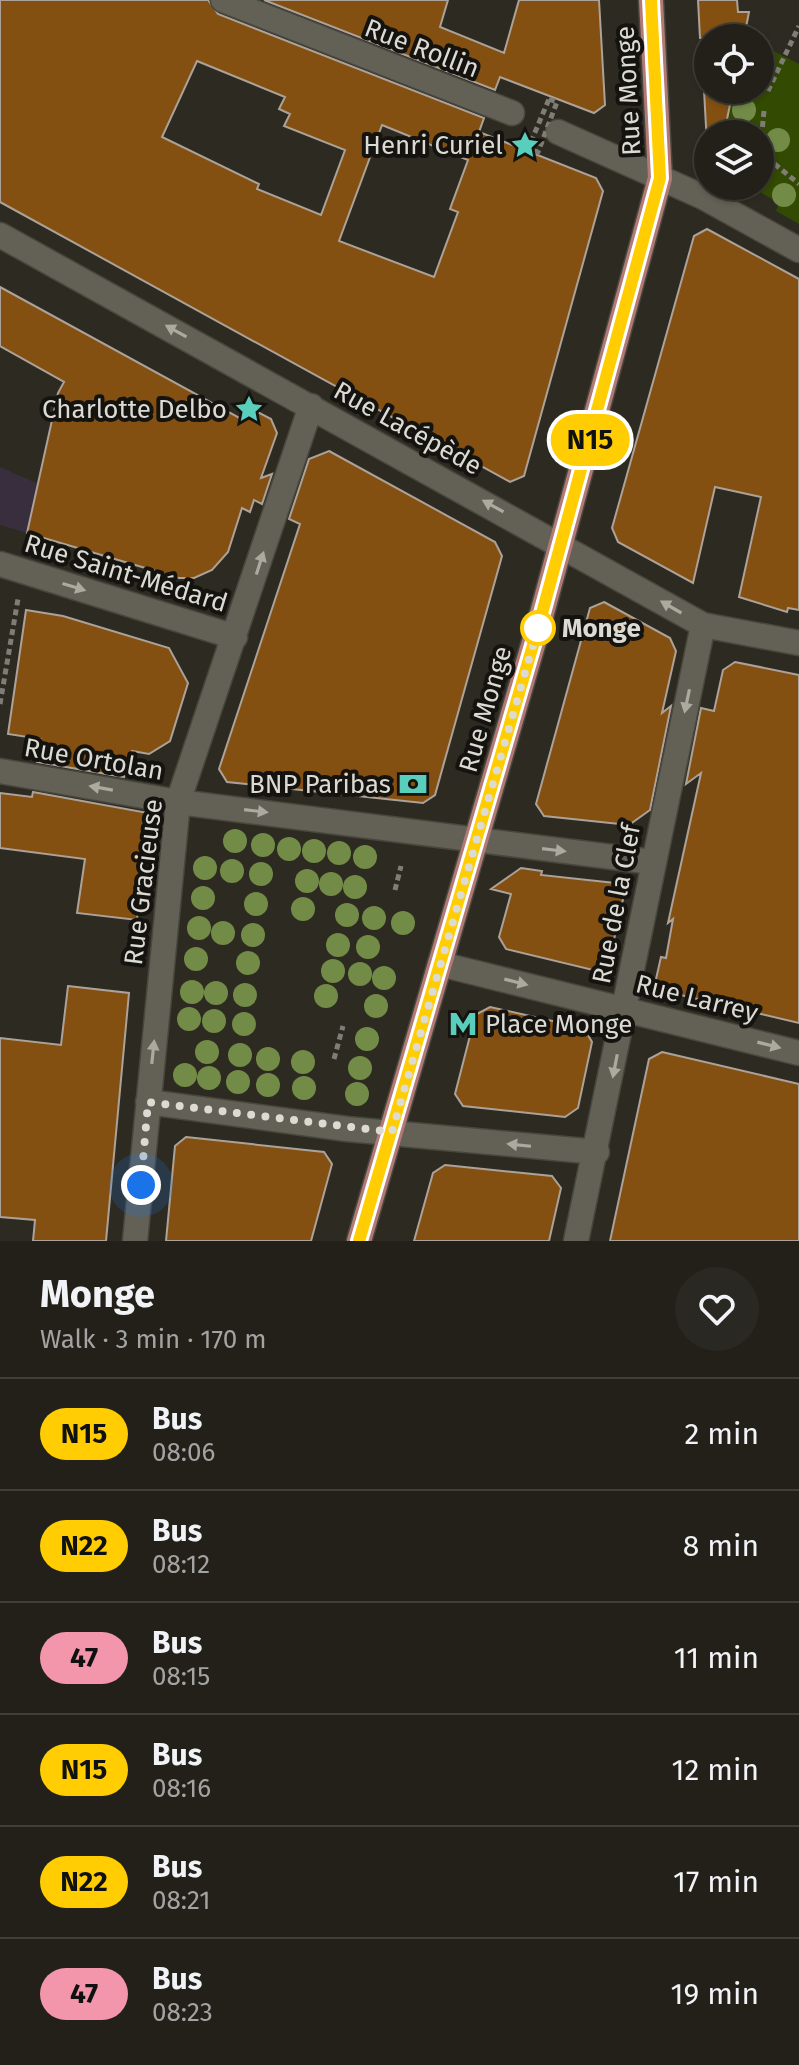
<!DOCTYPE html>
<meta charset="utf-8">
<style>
body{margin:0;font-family:"Fira Sans",sans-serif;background:#2a2822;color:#f1f3f6;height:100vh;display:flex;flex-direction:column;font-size:30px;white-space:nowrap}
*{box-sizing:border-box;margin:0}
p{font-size:26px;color:#a2a3a2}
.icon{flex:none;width:44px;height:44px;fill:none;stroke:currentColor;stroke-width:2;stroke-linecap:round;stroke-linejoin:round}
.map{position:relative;height:1241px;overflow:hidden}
.drawer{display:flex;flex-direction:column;background:#222019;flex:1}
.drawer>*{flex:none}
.badge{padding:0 16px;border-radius:26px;font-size:28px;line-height:52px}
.buttons{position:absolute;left:694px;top:24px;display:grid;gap:16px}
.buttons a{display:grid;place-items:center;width:80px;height:80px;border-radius:50%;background:#222019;box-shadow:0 2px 6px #0004,0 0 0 2px #3f3e38;font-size:40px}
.you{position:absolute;width:40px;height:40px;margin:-20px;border:6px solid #fff;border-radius:50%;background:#1a73e8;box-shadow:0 0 0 12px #1a73e833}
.map>.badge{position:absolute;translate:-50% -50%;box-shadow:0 0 0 4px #fff}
.round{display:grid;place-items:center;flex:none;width:84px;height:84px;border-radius:42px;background:#2a2822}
.headline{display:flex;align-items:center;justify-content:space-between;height:136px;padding:0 40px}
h1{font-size:38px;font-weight:700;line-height:60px}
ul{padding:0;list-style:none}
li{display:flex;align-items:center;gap:24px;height:112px;padding:0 40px;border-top:2px solid #3f3e38}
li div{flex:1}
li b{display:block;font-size:30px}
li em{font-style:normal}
li .badge{min-width:88px;font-weight:700;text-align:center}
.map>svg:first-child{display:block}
.education{fill:#382e3d}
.green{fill:#324a01}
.building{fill:#845012;stroke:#aca299;stroke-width:2;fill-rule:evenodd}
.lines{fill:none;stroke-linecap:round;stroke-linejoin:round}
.minor-casing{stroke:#48473e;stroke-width:27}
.major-casing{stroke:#48473e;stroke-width:27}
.path{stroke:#7f7d75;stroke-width:5;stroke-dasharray:6 4;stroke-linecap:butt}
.minor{stroke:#636156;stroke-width:24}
.major{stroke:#b37975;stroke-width:24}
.tree{fill:#728c47}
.oneway{fill:#abaaa1}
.line-casing{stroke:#fff;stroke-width:18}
.line{stroke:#ffcd02;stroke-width:12}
.walk{stroke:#dbdad3;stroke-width:8;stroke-dasharray:0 14.4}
.stop-dot{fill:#fff;stroke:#ffcd02;stroke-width:4}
.labels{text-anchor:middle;stroke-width:8;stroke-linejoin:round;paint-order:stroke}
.street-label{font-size:26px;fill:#dbdad3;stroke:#14130f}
.poi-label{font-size:26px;fill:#dbdad3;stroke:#14130f;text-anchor:end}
.stop-label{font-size:26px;font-weight:bold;fill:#dbdad3;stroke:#14130f;text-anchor:start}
</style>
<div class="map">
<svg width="799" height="1241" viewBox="0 0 799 1241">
<rect width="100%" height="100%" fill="#2d2b21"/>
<path class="education" d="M0,467L66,496L53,541L0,525Z"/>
<path class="green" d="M760,44L799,64V224L776,211L779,203L749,186H760V134H724L733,90H760Z"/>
<path class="building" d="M0,0H208L218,14L484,118L479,132L596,178L603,191L524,476L510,482L0,202ZM197,61L285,97L279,109L290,114L284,126L345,150L321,215L257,189L259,184L162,137ZM382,125L468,160L450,209L458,212L434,277L339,241Z
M264,0H448L440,27L504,53L519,0H599L605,105L594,113L500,77L495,90Z
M698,0H737L738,12H749L744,38H700Z
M704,90H733L724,134H708V163Z
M707,229L799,279V610L788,608L787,612L739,597L761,497L715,487L693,583L618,542L612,528L694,236Z
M0,287L243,420L250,408L271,419L277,433L261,478L272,474L262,504L254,500L250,512L242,508L228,552L212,570L194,578H179L27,533L58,393L64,382L0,346Z
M329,451L495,542L502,556L435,795L423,803L227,782L219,769L300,524L289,519L309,459Z
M604,602L670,638L676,651L662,713L671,706L650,810L629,825L544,816L536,804L590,608Z
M26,610L63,616L169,648L188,683L170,741L149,754L132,751L124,777L37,762L41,739L8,734Z
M735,662L799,675V1023L664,991L656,979L661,957L666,958L673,919L668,923L701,773L686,784L701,708L714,711L723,670Z
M33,792L148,813L137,920L77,913L85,859L0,848V793L32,797Z
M521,868L542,871L541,875L615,883L624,895L609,962L597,971L506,949L499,937L511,894L491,889Z
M68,986L129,993L106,1241H33L35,1220L0,1217V1038L61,1045Z
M490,1007L584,1028L592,1042L578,1108L565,1117L463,1106L455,1094L472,1028L475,1015Z
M662,1052L799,1084V1241H610L649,1059Z
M186,1137L324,1152L332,1164L311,1241H166L175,1146Z
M445,1165L552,1176L561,1188L549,1241H414L433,1173Z"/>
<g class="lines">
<defs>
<path id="minor" d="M223,0L512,113
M558,132L703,197L799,250
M0,235L703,625L799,643
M0,564L235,637
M0,771L178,802L652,862
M440,964L799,1053
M148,1102L347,1129L597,1152
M135,1241L178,802L311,406
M576,1241L703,625"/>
<path id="major" d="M359,1241L538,628L660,178L651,0"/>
</defs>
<use href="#minor" class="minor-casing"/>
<use href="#major" class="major-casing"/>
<path class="path" d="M768,91L799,26
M549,99L557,102L538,152L528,149Z
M764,111L760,152L799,184
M0,704L18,599
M395,890L401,866
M334,1059L343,1026"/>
<use href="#minor" class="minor"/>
<use href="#major" class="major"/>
</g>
<g class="tree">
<circle cx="744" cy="110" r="12"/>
<circle cx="778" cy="140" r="12"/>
<circle cx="784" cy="195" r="12"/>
<circle cx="235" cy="841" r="12"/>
<circle cx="263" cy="845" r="12"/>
<circle cx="289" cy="849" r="12"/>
<circle cx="314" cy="851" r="12"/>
<circle cx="339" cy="853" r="12"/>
<circle cx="365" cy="857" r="12"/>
<circle cx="205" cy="868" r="12"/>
<circle cx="232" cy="871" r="12"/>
<circle cx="261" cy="874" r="12"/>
<circle cx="307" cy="881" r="12"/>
<circle cx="331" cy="884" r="12"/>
<circle cx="355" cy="887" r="12"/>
<circle cx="203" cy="898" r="12"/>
<circle cx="256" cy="904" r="12"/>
<circle cx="303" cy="909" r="12"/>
<circle cx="347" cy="915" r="12"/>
<circle cx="374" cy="918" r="12"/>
<circle cx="403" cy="923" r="12"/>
<circle cx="199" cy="928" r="12"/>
<circle cx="223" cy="933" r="12"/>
<circle cx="253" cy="935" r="12"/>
<circle cx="338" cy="945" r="12"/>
<circle cx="368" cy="947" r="12"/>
<circle cx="196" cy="959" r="12"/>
<circle cx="248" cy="963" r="12"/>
<circle cx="333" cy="971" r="12"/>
<circle cx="360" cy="974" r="12"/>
<circle cx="384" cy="978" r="12"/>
<circle cx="192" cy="992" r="12"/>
<circle cx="216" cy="993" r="12"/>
<circle cx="245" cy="995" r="12"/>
<circle cx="326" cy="996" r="12"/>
<circle cx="376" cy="1006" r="12"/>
<circle cx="189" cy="1019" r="12"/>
<circle cx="214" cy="1021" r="12"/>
<circle cx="244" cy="1024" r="12"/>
<circle cx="367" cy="1039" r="12"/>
<circle cx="207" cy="1052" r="12"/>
<circle cx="240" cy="1055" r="12"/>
<circle cx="268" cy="1059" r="12"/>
<circle cx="303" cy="1062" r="12"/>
<circle cx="360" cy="1068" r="12"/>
<circle cx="185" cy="1075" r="12"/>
<circle cx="209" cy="1078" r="12"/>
<circle cx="238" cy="1082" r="12"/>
<circle cx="268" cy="1085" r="12"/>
<circle cx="304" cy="1088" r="12"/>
<circle cx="357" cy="1094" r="12"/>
</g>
<defs><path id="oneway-solid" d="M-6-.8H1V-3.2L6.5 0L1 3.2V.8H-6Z" transform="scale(2)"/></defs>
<g class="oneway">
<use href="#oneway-solid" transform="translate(176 331) rotate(-151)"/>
<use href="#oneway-solid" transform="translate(493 506) rotate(-151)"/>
<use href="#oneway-solid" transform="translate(260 563) rotate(-72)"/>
<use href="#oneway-solid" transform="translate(74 587) rotate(17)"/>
<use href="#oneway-solid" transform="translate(671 607) rotate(-150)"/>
<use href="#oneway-solid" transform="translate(687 701) rotate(102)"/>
<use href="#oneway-solid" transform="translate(101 788) rotate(-170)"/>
<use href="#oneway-solid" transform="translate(256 811) rotate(7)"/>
<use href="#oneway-solid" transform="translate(554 850) rotate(7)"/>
<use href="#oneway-solid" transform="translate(516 982) rotate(14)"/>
<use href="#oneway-solid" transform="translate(769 1045) rotate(14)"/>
<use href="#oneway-solid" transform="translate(153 1052) rotate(-84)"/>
<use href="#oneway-solid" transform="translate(615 1066) rotate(101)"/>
<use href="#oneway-solid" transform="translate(519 1145) rotate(-174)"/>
</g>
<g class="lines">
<defs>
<path id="line" d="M359,1241L538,628L660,178L651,0"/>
</defs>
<use href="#line" class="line-casing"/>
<use href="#line" class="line"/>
<path class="walk" d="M141,1185L148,1102L392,1132L538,628"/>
</g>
<defs>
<symbol id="sight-bare" viewBox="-9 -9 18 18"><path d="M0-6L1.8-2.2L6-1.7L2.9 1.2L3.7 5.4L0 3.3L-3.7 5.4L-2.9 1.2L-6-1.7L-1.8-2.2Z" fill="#5acebd" stroke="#14130f" stroke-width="2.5" paint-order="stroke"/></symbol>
<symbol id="bank-bare" viewBox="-9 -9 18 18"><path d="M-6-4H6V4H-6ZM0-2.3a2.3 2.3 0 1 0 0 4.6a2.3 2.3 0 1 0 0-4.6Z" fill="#5acebd" stroke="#14130f" stroke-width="2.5" paint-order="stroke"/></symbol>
<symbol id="metro-bare" viewBox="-9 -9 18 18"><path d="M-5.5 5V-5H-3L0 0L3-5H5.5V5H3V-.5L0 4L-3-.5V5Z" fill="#5acebd" stroke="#14130f" stroke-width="2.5" paint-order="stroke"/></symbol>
</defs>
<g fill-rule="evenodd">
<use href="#sight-bare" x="505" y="125" width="40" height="40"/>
<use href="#sight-bare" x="229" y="389" width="40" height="40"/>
<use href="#bank-bare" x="393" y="764" width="40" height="40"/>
<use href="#metro-bare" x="443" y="1004" width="40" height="40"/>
</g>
<circle class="stop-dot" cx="538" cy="628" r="16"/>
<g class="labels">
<g class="street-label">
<text transform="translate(422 48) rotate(21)" y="9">Rue Rollin</text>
<text transform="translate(628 91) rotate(-93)" y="9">Rue Monge</text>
<text transform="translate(408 428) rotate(29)" y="9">Rue Lacépède</text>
<text transform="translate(126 573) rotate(17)" y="9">Rue Saint-Médard</text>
<text transform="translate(485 709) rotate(-74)" y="9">Rue Monge</text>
<text transform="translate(94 759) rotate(10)" y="9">Rue Ortolan</text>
<text transform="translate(143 882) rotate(-83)" y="9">Rue Gracieuse</text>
<text transform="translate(616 904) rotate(-79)" y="9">Rue de la Clef</text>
<text transform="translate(697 998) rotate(14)" y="9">Rue Larrey</text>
</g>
<g class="poi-label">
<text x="503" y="154">Henri Curiel</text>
<text x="227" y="418">Charlotte Delbo</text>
<text x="391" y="793">BNP Paribas</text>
<text x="485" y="1033" text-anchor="start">Place Monge</text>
</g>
<g class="stop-label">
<text x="562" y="637">Monge</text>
</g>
</g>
</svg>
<div class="buttons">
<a><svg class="icon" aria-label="locate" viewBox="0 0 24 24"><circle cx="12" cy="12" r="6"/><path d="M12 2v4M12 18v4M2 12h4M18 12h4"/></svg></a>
<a><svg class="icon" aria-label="layers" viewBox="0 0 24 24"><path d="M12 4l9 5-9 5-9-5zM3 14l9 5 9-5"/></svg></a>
</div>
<div class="you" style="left:141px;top:1185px"></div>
<b class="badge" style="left:590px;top:440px;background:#ffcd02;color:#111">N15</b>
</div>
<section class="drawer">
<div class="headline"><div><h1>Monge</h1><p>Walk · 3 min · 170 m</p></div><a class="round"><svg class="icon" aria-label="heart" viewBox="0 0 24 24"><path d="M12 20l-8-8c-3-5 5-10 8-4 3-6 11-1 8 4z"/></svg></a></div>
<ul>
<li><span class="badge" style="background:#ffcd02;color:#111">N15</span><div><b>Bus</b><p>08:06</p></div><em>2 min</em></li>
<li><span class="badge" style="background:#ffcd02;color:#111">N22</span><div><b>Bus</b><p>08:12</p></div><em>8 min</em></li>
<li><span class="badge" style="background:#f496ab;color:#111">47</span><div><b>Bus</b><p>08:15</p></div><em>11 min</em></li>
<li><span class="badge" style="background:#ffcd02;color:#111">N15</span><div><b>Bus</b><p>08:16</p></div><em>12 min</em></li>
<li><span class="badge" style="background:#ffcd02;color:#111">N22</span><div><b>Bus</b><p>08:21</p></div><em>17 min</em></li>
<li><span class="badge" style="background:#f496ab;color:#111">47</span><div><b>Bus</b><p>08:23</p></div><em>19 min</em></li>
</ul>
</section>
